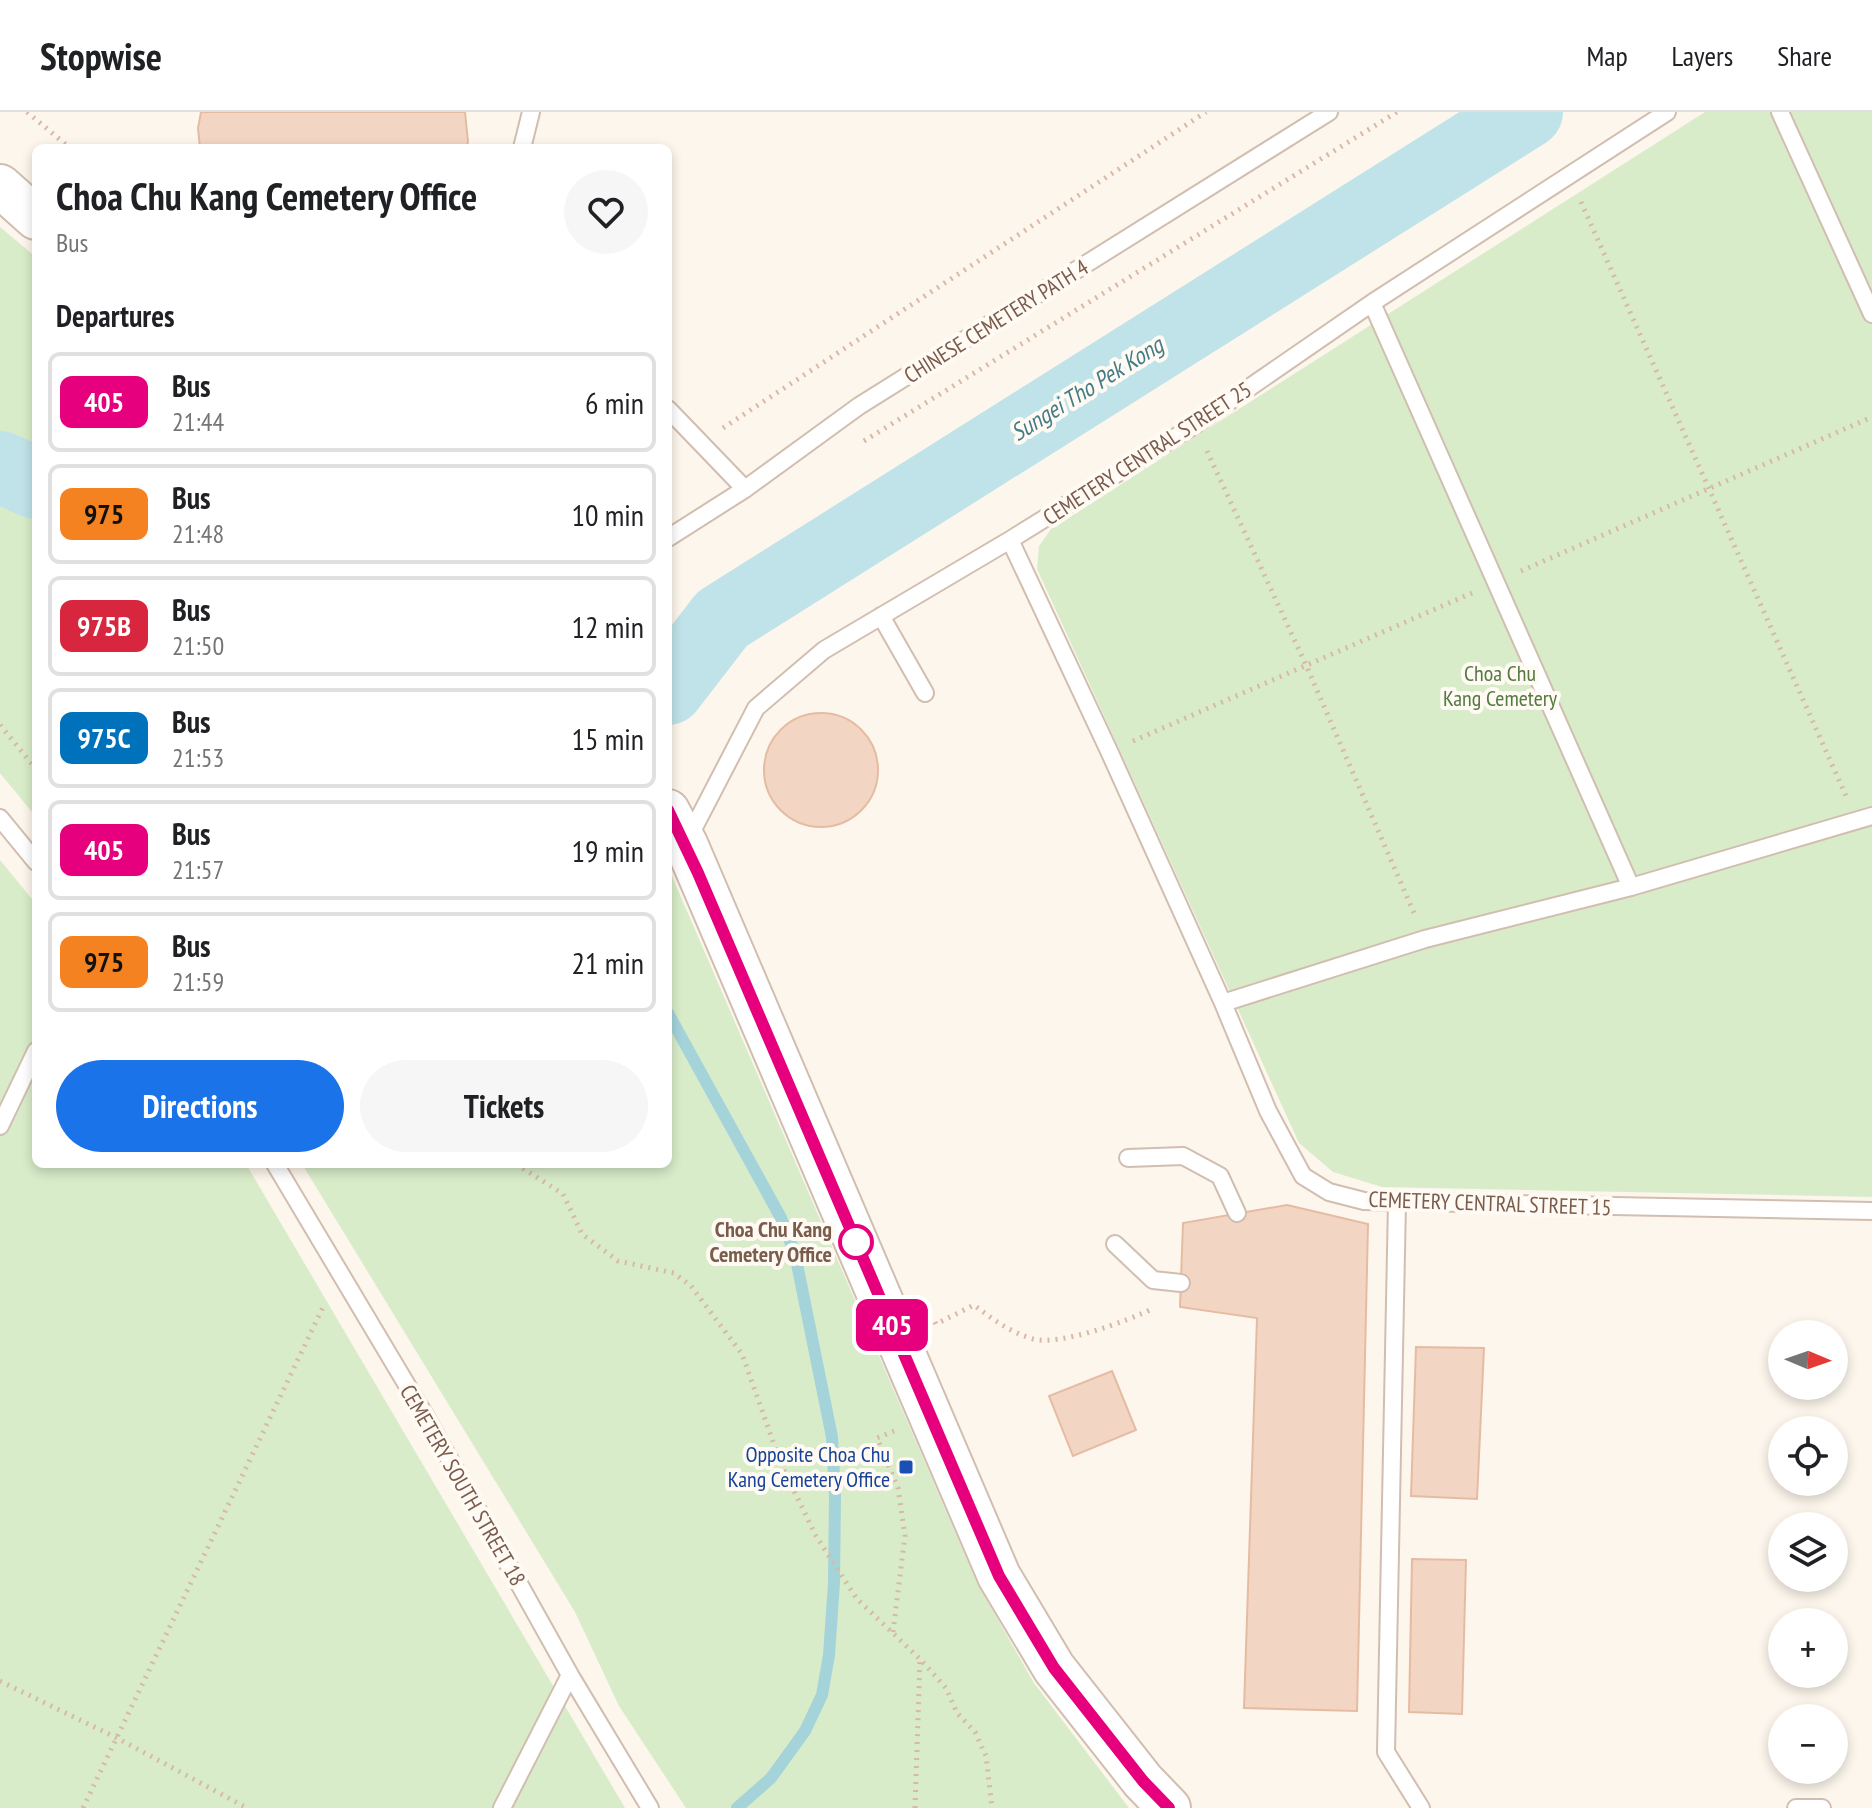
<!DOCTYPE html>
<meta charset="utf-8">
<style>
body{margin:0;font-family:"PT Sans Narrow",sans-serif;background:#f6f6f6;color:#202124;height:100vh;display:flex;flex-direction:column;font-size:30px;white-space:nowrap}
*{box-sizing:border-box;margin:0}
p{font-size:26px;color:#757577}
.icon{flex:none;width:44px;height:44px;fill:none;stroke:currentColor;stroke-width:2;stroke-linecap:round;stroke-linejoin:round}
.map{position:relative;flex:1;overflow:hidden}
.side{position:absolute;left:32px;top:32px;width:640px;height:1024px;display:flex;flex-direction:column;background:#fff;border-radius:12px;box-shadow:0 4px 12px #0003}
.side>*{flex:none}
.badge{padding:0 16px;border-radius:12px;font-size:28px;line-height:52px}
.needle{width:52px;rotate:92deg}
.buttons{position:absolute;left:1768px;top:1208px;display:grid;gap:16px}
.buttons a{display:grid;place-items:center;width:80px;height:80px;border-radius:50%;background:#fff;box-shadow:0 4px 12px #0003;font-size:40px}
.map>.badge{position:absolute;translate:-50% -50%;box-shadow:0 0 0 4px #fff}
h2{padding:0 24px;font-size:30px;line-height:72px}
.round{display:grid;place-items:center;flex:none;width:84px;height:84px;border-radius:42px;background:#f6f6f6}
.summary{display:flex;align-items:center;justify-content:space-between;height:136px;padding:0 24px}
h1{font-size:38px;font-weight:700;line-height:60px}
.primary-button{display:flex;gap:16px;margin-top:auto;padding:16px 24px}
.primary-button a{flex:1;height:92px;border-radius:48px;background:#1a73e8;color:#fff;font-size:32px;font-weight:700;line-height:92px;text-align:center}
.primary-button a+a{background:#f6f6f6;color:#202124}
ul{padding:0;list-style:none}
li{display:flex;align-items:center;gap:24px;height:100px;margin:0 16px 12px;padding:0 8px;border:4px solid #e0e0e0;border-radius:12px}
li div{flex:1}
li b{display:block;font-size:30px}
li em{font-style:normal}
li .badge{min-width:88px;font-weight:700;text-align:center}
header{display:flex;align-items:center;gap:48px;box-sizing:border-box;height:112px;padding:0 40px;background:#fff;border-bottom:2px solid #e0e0e0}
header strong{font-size:38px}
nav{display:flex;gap:44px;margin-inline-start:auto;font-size:28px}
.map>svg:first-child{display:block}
.green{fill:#d8ecc9}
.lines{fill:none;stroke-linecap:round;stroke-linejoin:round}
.stream{stroke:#a5d3da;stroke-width:12}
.river{stroke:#bfe3e8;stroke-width:72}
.building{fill:#f3d5c3;stroke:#e6bba3;stroke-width:2}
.service-casing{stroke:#d1beb0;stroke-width:20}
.tertiary-casing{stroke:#d1beb0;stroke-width:46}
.path{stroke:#d9b8a5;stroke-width:5;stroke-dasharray:2 6;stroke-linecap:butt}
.service{stroke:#fff;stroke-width:16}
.tertiary{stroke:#fff;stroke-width:42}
.line-casing{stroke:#fff;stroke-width:18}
.line{stroke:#e6007e;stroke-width:12}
.stop-dot{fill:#fff;stroke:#e6007e;stroke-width:4}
.transit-dot{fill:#1a4fb4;stroke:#fffaf3;stroke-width:3}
.labels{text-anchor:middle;stroke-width:8;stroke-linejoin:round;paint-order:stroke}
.street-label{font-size:22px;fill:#7a5c4d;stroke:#fffaf3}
.park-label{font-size:22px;fill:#537a41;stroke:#fffaf3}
.stop-label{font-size:22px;font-weight:bold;fill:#7a5c4d;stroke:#fffaf3;text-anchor:end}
.transit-label{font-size:22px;fill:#164399;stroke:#fffaf3;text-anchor:end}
.water-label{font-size:24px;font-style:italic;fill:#437c86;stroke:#fffaf3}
</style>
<header>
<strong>Stopwise</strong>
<nav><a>Map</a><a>Layers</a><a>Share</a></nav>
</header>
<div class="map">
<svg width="1872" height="1696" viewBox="0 0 1872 1696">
<rect width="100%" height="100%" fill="#fdf6ec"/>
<path class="green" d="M1705,0H1872V1085L1382,1075L1333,1060L1299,1031L1037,457L1039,434L1051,417Z
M0,115L36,145V705L0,661Z
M0,748L36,792V1052H246L625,1696H0Z
M668,755L977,1471L1034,1571L1129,1696H686L619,1594L575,1500L302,1052H668Z"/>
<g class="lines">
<path class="stream" d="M668,901L781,1106L795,1142L832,1325L835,1384L834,1471L829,1543L822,1583L805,1619L771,1666L737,1696"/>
<path class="river" d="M0,355L36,371
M668,577L722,507L1527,0"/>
</g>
<path class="building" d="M201,0H465L468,30L466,36H200L198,16Z
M764 658a57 57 0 1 1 114 0a57 57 0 1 1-114 0Z
M1287,1093L1368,1112L1357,1599L1244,1596L1257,1206L1180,1195L1183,1111Z
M1416,1235L1484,1236L1477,1387L1411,1384Z
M1112,1259L1136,1318L1073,1344L1049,1284Z
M1412,1447L1466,1448L1462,1602L1409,1600Z"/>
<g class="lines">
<defs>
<path id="service" d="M1780,0L1872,202
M522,36L531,0
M1372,191L1631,775
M668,297L745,377
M668,426L745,377L859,294L1329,0
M1010,428L1109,639L1223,891L1268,999L1303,1064L1329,1080L1364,1089L1872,1099
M881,504L925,581
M0,706L36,750
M688,727L756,596L824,538L1010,428L1195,313L1372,191L1667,0
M1223,891L1425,827L1631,775L1872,704
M0,1014L36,939
M1128,1046L1183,1044L1220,1064L1237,1101
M275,1052L423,1300L570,1563L650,1696
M1397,1090L1386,1640L1421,1696
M1115,1132L1153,1168L1181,1171
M502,1696L570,1563
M1796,1696H1822"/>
<path id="tertiary" d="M0,74L36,106
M668,699L686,732L999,1464L1054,1556L1143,1669L1169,1696"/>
</defs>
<use href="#service" class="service-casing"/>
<use href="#tertiary" class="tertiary-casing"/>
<path class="path" d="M27,0L70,36
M1581,90L1846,684
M723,316L1206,0
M864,329L1397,0
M1207,339L1306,553L1414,801
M1521,459L1872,305
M0,613L36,657
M1133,629L1472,481
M516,1052L563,1082L582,1122L618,1149L674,1161L691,1174L742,1242L781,1352L816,1424L857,1487L920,1547L946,1576L957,1601L975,1620L986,1644L992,1696
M935,1210L936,1212L974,1193C992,1207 1010,1220 1033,1227C1060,1234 1127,1209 1152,1197
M893,1520L905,1424L898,1376L877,1326L894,1319
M0,1569L117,1626L247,1696
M83,1696L325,1191
M915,1696L920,1548"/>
<use href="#service" class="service"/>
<use href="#tertiary" class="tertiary"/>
</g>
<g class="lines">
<defs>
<path id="line" d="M668,698L698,761L999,1464L1054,1556L1143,1669L1169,1696"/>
</defs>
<use href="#line" class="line-casing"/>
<use href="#line" class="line"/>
</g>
<circle class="stop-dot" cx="856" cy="1130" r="16"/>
<rect class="transit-dot" x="898" y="1347" width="16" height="16" rx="4"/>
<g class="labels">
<g class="street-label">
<text transform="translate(996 209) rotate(-32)" y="8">CHINESE CEMETERY PATH 4</text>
<text transform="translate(1147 341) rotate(-33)" y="8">CEMETERY CENTRAL STREET 25</text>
<text transform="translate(1490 1091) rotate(2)" y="8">CEMETERY CENTRAL STREET 15</text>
<text transform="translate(463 1373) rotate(60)" y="8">CEMETERY SOUTH STREET 18</text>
</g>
<g class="park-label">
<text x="1500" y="569">Choa Chu<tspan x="1500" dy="25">Kang Cemetery</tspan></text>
</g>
<g class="stop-label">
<text x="832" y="1125">Choa Chu Kang<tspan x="832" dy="25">Cemetery Office</tspan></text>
</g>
<g class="transit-label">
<text x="890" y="1350">Opposite Choa Chu<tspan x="890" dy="25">Kang Cemetery Office</tspan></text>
</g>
<g class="water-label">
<text transform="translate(1087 277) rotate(-32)" y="8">Sungei Tho Pek Kong</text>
</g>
</g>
</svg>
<div class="buttons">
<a><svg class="needle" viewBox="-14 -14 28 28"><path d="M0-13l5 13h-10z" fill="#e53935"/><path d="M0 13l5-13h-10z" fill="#757577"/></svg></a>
<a><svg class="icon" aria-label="locate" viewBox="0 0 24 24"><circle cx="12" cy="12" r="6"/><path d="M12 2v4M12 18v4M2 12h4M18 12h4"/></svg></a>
<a><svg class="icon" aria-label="layers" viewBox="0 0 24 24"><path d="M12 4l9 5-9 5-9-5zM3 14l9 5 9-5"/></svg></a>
<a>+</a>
<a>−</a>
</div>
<b class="badge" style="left:892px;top:1213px;background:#e6007e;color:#fff">405</b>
<section class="side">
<div class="summary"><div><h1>Choa Chu Kang Cemetery Office</h1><p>Bus</p></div><a class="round"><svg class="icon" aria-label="heart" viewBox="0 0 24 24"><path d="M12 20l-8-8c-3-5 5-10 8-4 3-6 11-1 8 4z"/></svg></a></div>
<h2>Departures</h2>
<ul>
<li><span class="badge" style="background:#e6007e;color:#fff">405</span><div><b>Bus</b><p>21:44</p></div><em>6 min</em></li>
<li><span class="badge" style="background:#f58220;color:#111">975</span><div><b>Bus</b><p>21:48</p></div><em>10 min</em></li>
<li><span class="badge" style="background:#d7263d;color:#fff">975B</span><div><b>Bus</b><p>21:50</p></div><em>12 min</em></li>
<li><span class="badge" style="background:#0072bc;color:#fff">975C</span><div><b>Bus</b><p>21:53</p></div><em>15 min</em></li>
<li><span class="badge" style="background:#e6007e;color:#fff">405</span><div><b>Bus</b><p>21:57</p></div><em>19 min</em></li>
<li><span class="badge" style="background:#f58220;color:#111">975</span><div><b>Bus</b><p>21:59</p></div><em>21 min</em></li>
</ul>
<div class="primary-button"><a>Directions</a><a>Tickets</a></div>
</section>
</div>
